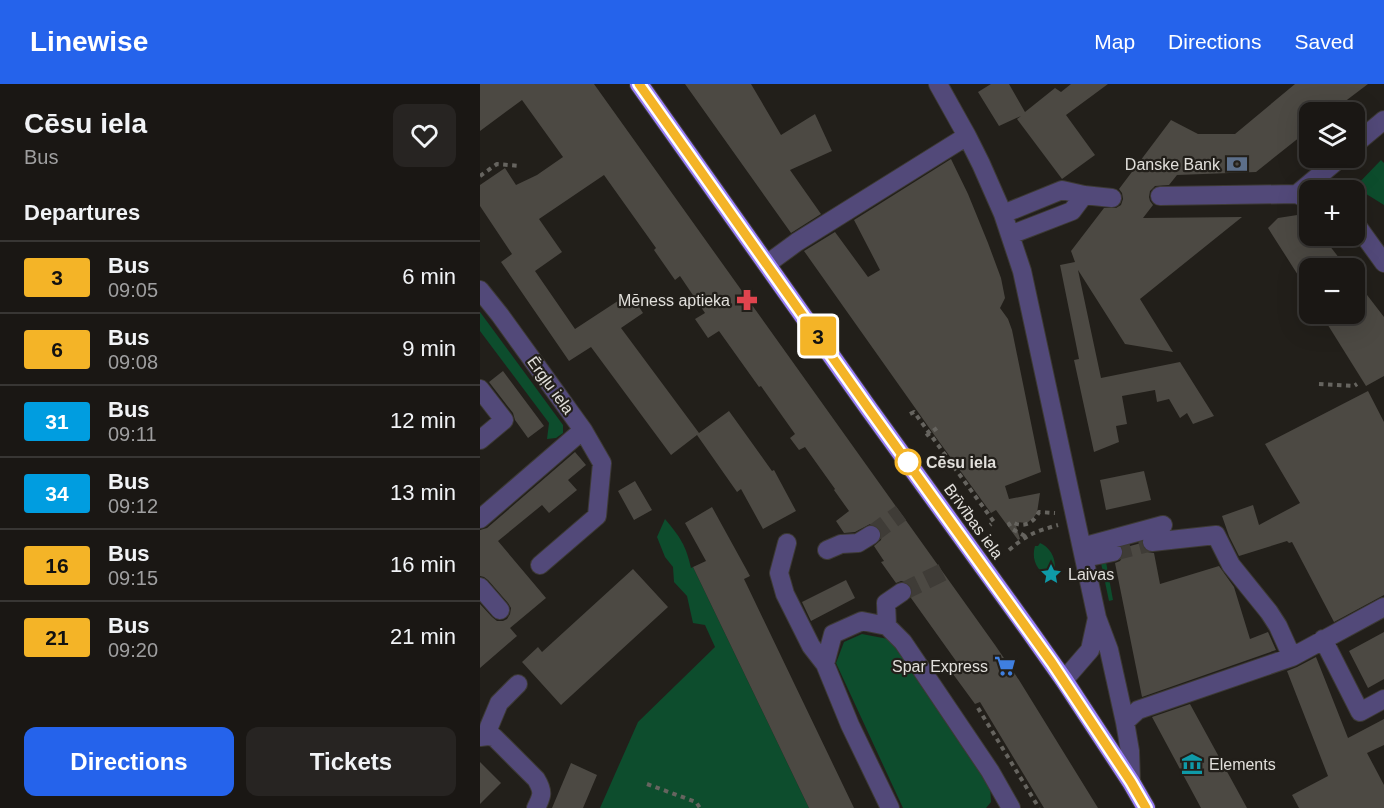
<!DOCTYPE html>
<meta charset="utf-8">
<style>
body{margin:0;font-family:Helvetica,sans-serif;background:#272422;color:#f1f3f6;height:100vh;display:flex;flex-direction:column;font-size:22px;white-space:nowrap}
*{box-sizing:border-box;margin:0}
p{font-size:20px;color:#9f9fa0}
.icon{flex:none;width:33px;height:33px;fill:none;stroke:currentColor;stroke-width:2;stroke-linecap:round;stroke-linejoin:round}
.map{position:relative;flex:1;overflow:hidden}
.details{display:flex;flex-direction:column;background:#1a1714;width:480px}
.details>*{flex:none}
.badge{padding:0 12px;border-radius:4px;font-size:21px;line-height:39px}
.fabs{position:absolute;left:819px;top:18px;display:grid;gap:12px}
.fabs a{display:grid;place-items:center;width:66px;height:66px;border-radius:12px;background:#1a1714;box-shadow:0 6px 24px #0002,0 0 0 2px #383634;font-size:30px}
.map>.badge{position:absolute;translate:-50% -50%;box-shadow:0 0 0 3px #fff}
h2{padding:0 24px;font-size:22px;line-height:54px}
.round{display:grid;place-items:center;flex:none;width:63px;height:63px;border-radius:12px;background:#272422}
.head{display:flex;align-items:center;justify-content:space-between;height:102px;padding:0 24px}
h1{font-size:28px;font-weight:700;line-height:45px}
.cta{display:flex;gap:12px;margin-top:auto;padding:12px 24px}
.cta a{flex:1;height:69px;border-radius:12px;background:#2563eb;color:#fff;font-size:24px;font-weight:700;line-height:69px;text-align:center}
.cta a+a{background:#272422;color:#f1f3f6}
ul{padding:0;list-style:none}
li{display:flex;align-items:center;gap:18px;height:72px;padding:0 24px;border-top:2px solid #383634}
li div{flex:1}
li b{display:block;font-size:22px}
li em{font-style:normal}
li .badge{min-width:66px;font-weight:700;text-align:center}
header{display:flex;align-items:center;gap:36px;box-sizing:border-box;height:84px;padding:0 30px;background:#2563eb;color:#fff}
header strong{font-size:28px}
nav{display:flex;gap:33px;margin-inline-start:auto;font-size:21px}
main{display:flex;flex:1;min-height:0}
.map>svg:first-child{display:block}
.green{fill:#0d4d2d}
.building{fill:#4c4943}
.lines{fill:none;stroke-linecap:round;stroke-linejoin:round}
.minor-tunnel{stroke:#3f3c37;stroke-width:18;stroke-dasharray:18 9;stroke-linecap:butt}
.minor-casing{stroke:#3d3a35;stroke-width:20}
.highway-casing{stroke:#3d3a35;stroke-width:20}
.path{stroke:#66645f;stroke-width:4;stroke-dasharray:4.5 4.5;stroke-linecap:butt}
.minor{stroke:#524979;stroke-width:18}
.highway{stroke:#997ff8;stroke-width:18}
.line-casing{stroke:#fff;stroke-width:14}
.line{stroke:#f4b427;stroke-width:9}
.stop-dot{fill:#fff;stroke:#f4b427;stroke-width:3}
.labels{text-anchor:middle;stroke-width:4.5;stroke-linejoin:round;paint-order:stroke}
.poi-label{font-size:16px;fill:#e1dfdb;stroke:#221f1a;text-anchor:end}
.street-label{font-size:16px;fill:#e1dfdb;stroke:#221f1a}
.stop-label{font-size:16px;font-weight:bold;fill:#e1dfdb;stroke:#221f1a;text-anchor:start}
</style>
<header>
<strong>Linewise</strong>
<nav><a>Map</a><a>Directions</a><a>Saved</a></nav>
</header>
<main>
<section class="details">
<div class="head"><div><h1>Cēsu iela</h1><p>Bus</p></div><a class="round"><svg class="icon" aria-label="heart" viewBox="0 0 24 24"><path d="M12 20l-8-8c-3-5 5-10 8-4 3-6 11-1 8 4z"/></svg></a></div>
<h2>Departures</h2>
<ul>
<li><span class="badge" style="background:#f4b427;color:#111">3</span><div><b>Bus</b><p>09:05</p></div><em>6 min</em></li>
<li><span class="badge" style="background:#f4b427;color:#111">6</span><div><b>Bus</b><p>09:08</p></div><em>9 min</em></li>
<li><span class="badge" style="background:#009de0;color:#fff">31</span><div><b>Bus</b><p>09:11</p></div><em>12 min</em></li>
<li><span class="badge" style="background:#009de0;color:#fff">34</span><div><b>Bus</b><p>09:12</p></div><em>13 min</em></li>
<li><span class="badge" style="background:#f4b427;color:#111">16</span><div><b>Bus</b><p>09:15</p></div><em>16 min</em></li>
<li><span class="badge" style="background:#f4b427;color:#111">21</span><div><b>Bus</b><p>09:20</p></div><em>21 min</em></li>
</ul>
<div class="cta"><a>Directions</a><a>Tickets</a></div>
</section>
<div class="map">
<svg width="904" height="724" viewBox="0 0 904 724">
<rect width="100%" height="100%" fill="#221f1a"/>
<path class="green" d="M901,76L904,79V121L875,103Z
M0,228L83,341V349L76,354L67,355L69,339L0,247Z
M185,435C200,453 206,461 211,484L213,483L329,724H120L158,638L235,563L225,541L213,539L207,512L194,498L193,483L185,473L177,453Z
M560,459C573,465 578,479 573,492L570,493C557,488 551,475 555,462H558Z
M626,478L633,516L629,517L621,479Z
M382,550L408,555L425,571L510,701L511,718L506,724H423L356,579L364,558Z"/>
<path class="building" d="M0,0H114L515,561L539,596L618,724H564L500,618L495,620L473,590L481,584L431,514L433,508L432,502L426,498L421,497L416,499L401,478L404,477L394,462L401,456L402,450L400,445L396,441L390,440L375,448L364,449L356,437L369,427L354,406L355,405L325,363L319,366L310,354L315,350L281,302L279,303L239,247L228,254L215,235L225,229L200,192L195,196L174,166L176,164L124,91L59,135L82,168L55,187L95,245L150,209L163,229L141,244L219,349L249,327L292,387L294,386L316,427L283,445L261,405L257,408L217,351L191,371L111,263L89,277L21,178L32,170L0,122V101L25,84L36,101L57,91L83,73L42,16L0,47Z
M205,0H271L301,51L335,30L352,67L310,86L341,130L311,149Z
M511,0H529L545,28L575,4L581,8L591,0H628L586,31L615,71L582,95L537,35L541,32L519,42L498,8Z
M815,0H888L851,28H830V45L776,88L697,91L689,101L675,102L670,107L669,113L670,117L673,121L663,134L762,133L660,215L693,268L645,260L598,186L621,294L700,278L734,332L713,340L707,329L700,334L689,315L677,318L675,306L642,312L647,340L636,342L639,358L614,368L594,276L599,275L580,181L595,178L591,167L624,124H636L641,121L643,115L642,109L639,105L691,36L718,50H755Z
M471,75L488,110L508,159L521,194L525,214L520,224L528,235L532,246L561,388L525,402L529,415L560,409L557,429L554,433L547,439L535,438L540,455L538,456L516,426L511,429L455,352L324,167L355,148L388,193L400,186L374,136Z
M830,129V152H842L867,184H830V210L788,144L798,134Z
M874,194L904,233V292L886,302L841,230H874Z
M23,287L64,342L48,354L35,336L33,329L9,298Z
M888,307L904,338V511L854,538L812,458L809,459L807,457L759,472L749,452L742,432L773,421L779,441L820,419L785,360Z
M95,368L106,381L88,396L97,406L69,429L62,421L18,457L66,514L30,544L37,552L0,584V520L12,533L17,537H23L27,535L30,530L31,524L28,519L8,496L4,493L0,492V446L7,444Z
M664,387L671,416L626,426L620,396Z
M155,397L172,426L154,436L138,407Z
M232,423L270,492L264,495L374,724H329L213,483L226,477L205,439Z
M661,459L663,464L667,468L674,469L680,500L739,482L754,503L770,555L788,548L796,566L662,613L635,479L640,477L643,472V464Z
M153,485L188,523L81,621L42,578L58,563L62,568Z
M366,496L375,514L331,537L322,518Z
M904,548V595L888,604L869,567Z
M836,573L868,654L904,635V661L887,669L904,701V724H819L812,711L848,692L807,587L817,583Z
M710,620L767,724H721L672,633Z
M0,678L21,699L0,720Z
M91,679L117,691L103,724H72Z"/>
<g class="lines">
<path class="minor-tunnel" d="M391,451L421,429
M633,468L672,458
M422,508L463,488"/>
<defs>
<path id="minor" d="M458,0L487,52L501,80L523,130L542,187L617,534L629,566L645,638L650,667L651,698
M874,61L904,36
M817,110L860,74
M680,112L817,110L830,117
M523,130L582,106L604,111L632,114
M878,143L904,179
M530,151L592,127L604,111
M287,180L317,158L487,52
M0,206L20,231L103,346L0,435
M0,305L24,336L0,356
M672,458L736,451L751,481L789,528L798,542L812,573
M307,459L299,489L305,510L331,562L345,580
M602,463L683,441
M347,466L361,460L378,459L391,451
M604,474L633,468
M60,481L117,432L122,379L103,346
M0,503L20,526
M407,542L406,519L422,508
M843,555L880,628L904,615
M584,596L610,566L617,534
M645,638L658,626L812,573L904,523
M8,652L9,643L19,619L38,600
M0,653L8,652L14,653L56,695C64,708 62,712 56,724
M410,724L370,641L345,580L353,550L382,537L407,542L423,558L510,687L531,724"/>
<path id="highway" d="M159,0L389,325L548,545L584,596L651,698L666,724"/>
</defs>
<use href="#minor" class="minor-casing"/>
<use href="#highway" class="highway-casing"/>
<path class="path" d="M0,92L17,80L41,82
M839,300L874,302L877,300
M430,330L434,328L514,438L510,441
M446,352L457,344
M545,452L532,445L529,440L532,438C543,444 553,440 559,428L575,429
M529,466C548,450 554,448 578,441
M498,624L559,724
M167,700L216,718L220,724"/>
<use href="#minor" class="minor"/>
<use href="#highway" class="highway"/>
</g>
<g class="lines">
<defs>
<path id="line" d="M159,0L389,325L572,579L651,698L666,724"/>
</defs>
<use href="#line" class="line-casing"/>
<use href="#line" class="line"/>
</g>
<defs>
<symbol id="bank-bare" viewBox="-9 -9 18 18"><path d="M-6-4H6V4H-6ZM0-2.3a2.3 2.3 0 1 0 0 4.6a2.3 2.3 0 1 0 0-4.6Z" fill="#5c6f8a" stroke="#221f1a" stroke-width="2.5" paint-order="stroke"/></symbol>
<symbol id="pharmacy-bare" viewBox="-9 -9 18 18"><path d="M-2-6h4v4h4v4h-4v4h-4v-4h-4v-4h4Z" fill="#e0444e" stroke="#221f1a" stroke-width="2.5" paint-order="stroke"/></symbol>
<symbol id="sight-bare" viewBox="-9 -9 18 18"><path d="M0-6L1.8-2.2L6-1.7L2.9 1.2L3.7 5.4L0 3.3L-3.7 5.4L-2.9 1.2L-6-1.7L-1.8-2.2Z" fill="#0f9aa8" stroke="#221f1a" stroke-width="2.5" paint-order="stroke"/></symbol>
<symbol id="supermarket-bare" viewBox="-9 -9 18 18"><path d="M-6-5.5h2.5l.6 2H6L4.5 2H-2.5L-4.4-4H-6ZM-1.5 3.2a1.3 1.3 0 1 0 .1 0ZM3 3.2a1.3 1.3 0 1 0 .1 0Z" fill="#3f7fe0" stroke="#221f1a" stroke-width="2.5" paint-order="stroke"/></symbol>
<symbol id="museum-bare" viewBox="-9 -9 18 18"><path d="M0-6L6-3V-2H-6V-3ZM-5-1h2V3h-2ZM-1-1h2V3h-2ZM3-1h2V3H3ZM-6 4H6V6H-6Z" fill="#0f9aa8" stroke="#221f1a" stroke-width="2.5" paint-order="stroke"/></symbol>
</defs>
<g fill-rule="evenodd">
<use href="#bank-bare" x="742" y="65" width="30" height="30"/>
<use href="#pharmacy-bare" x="252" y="201" width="30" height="30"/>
<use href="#sight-bare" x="556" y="475" width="30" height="30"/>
<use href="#supermarket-bare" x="510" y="567" width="30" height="30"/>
<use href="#museum-bare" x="697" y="665" width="30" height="30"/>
</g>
<circle class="stop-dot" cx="428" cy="378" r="12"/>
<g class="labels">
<g class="poi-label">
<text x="740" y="86">Danske Bank</text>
<text x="250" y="222">Mēness aptieka</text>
<text x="588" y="496" text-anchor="start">Laivas</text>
<text x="508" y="588">Spar Express</text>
<text x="729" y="686" text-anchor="start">Elements</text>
</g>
<g class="street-label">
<text transform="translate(71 301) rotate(54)" y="6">Ērgļu iela</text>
<text transform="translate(494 437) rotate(54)" y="6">Brīvības iela</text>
</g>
<g class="stop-label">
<text x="446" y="384">Cēsu iela</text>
</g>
</g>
</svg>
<div class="fabs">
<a><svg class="icon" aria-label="layers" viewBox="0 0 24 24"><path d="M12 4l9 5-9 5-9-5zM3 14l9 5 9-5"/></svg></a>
<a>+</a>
<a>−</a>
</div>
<b class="badge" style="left:338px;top:252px;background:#f4b427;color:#111">3</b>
</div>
</main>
